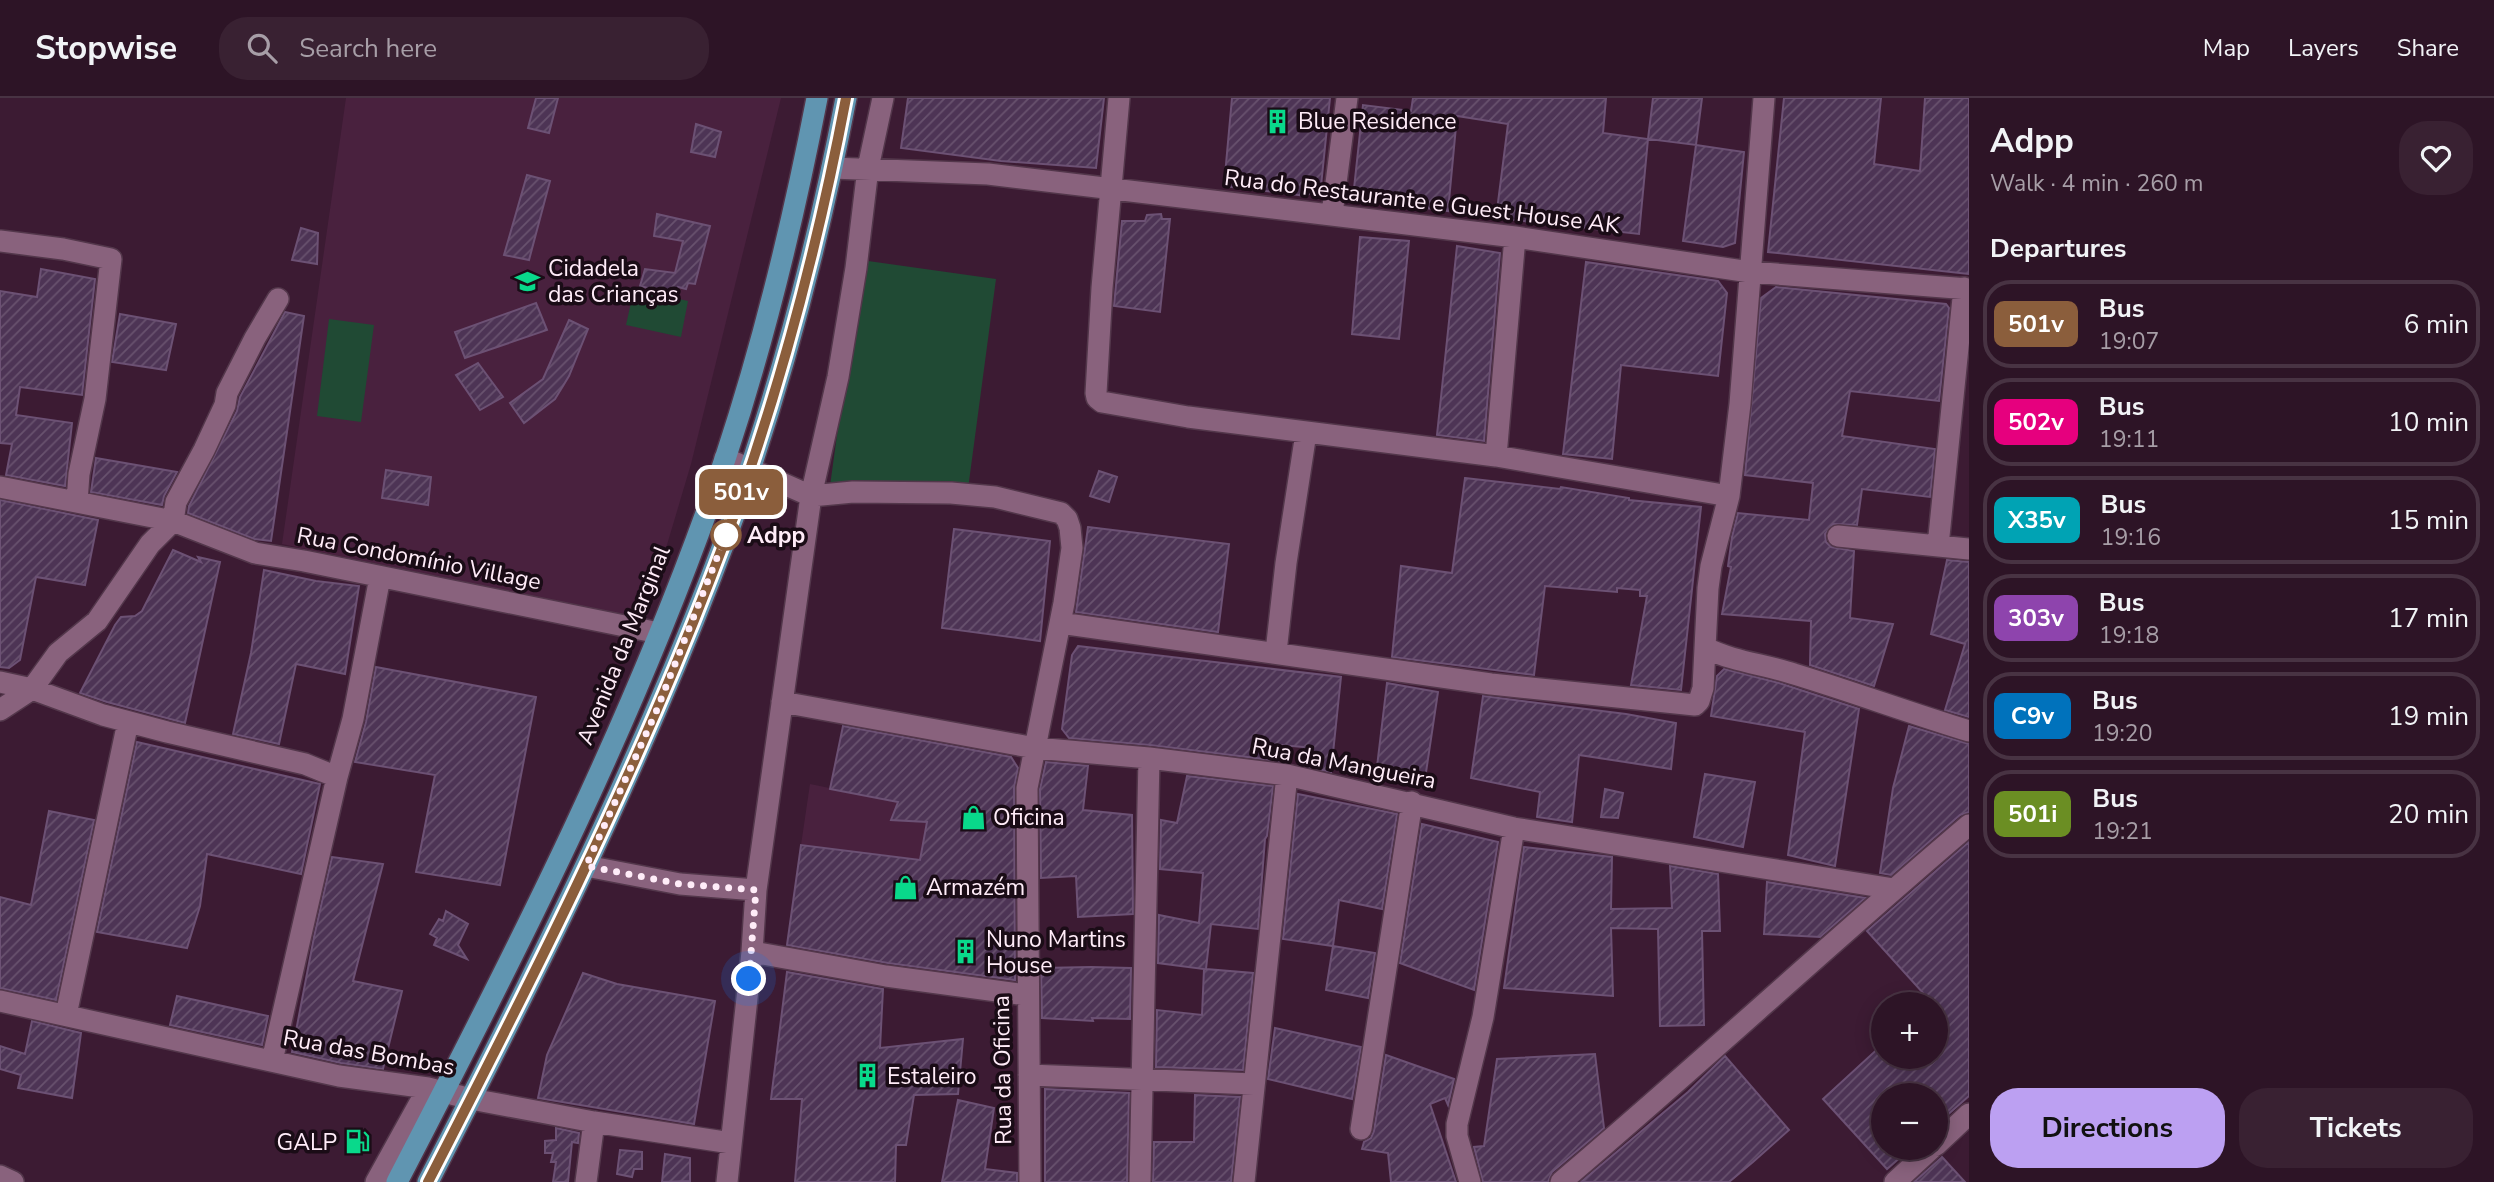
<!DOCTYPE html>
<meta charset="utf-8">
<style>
body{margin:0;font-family:"Nunito Sans",sans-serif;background:#392132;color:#f1f3f6;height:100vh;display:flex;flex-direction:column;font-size:26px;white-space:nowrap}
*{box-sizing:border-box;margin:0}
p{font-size:23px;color:#a79ea7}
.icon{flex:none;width:38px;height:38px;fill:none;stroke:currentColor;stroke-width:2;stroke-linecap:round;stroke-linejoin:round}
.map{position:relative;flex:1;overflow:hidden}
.drawer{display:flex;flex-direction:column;background:#2d1426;width:525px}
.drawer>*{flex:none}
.badge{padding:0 14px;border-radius:10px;font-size:24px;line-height:46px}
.tools{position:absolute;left:1871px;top:894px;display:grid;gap:14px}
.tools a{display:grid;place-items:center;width:77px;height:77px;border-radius:50%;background:#2d1426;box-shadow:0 4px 18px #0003,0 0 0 2px #483343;font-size:35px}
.you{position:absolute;width:35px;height:35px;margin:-18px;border:5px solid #fff;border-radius:50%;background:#1a73e8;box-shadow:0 0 0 10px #1a73e833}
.map>.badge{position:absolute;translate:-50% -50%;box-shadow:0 0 0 4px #fff}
h2{padding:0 21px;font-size:26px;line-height:63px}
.round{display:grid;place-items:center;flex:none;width:74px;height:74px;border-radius:28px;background:#392132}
.head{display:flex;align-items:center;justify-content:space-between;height:119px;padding:0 21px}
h1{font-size:33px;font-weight:700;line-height:52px}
.primary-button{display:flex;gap:14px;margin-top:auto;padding:14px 21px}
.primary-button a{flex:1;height:80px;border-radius:28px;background:#bca0f2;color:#111;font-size:28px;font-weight:700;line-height:80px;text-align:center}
.primary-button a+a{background:#392132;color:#f1f3f6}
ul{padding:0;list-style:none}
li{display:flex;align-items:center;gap:21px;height:88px;margin:0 14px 10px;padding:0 7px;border:4px solid #483343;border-radius:28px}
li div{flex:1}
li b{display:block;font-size:26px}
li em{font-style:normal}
li .badge{min-width:77px;font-weight:700;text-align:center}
header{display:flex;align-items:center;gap:42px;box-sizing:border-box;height:98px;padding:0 35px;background:#2d1426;border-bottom:2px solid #483343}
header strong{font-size:33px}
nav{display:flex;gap:38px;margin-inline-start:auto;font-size:24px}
.search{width:490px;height:63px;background:#392132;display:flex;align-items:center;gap:18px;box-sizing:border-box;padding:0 24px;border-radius:28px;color:#a79ea7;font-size:26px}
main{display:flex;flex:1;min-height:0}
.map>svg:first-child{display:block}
.built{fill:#49213e}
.garden{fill:#204a34}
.building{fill:url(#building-hatch);stroke:#6c5174;stroke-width:2}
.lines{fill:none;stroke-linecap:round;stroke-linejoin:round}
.minor-casing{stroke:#53374b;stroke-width:24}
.major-casing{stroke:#53374b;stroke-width:24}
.minor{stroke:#89627d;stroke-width:21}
.major{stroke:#6095b1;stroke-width:21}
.line-casing{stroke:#fff;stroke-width:16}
.line{stroke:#8b5e3c;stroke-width:10}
.walk{stroke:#ffecf8;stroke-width:7;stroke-dasharray:0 12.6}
.stop-dot{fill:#fff;stroke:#8b5e3c;stroke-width:3.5}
.labels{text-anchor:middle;stroke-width:7;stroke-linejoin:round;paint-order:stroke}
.poi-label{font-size:23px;fill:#ffecf8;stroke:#1a0c16;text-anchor:start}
.street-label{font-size:23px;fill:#ffecf8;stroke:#1a0c16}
.stop-label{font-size:23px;font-weight:bold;fill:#ffecf8;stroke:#1a0c16;text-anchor:start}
</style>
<header>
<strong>Stopwise</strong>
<div class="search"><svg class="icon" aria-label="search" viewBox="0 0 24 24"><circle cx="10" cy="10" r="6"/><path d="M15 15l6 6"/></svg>Search here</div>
<nav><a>Map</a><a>Layers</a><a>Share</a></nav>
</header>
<main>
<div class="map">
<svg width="1969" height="1084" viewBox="0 0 1969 1084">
<defs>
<pattern id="building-hatch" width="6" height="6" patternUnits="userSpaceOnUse" patternTransform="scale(1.75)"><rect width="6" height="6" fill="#4d3455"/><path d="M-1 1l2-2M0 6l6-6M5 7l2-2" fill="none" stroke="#68526e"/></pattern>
</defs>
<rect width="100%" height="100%" fill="#3c1b33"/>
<path class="built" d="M346,0H781L691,366L650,504L629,518L282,446Z
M810,686L898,704L894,722L929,725L920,766L801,747Z"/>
<path class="garden" d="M861,162L996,181L966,406L830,388Z
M634,191L688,203L681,239L626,227Z
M329,221L374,227L361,324L317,318Z"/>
<path class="building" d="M536,0H558L549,35L528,30Z
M908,0H1104L1096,70L1001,63L901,50Z
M1232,0H1330L1321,88L1306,98L1224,88Z
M1413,0H1606L1603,35L1648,41L1639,136L1496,120L1508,26L1457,18L1448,113L1353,100L1363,7L1411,13Z
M1653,0H1702L1696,47L1648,41Z
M1784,0H1881L1874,66L1920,73L1925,0H1969V176L1768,154Z
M696,26L721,34L715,59L691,54Z
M1696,47L1744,54L1735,145L1723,149L1683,143Z
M527,77L550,83L529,162L504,157Z
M657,116L710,128L695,186L688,185L686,191L678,189L676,197L640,188L645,171L675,175L683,143L654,138Z
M1161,116L1162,121H1170L1160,214L1114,208L1122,123H1145L1147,117Z
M301,130L318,135L317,166L292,162Z
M1360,139L1409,143L1399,241L1352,236Z
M1457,148L1500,155L1484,343L1437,337Z
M1586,164L1718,183L1727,195L1718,278L1621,267L1612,361L1563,356Z
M41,171L95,181L82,297L20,289L16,317L72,325L65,388L6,377L12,346L0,345V193L37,199Z
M1776,189L1946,206L1949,210L1939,303L1850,293L1842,338L1935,351L1930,399L1862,391L1857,427L1833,426L1825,436L1826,444L1831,449L1854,453L1850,520L1893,526L1874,588L1810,567L1811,523L1722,516L1731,469L1728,468L1732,439L1738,415L1809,422L1813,385L1745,377L1761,200Z
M536,205L547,232L465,260L455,234Z
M285,214L304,218L271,443L254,441L188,415L189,408L237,313L240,299Z
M120,216L176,226L166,272L112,264Z
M569,222L588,231L569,278L555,301L524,325L510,305L543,281Z
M478,265L503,299L480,312L456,277Z
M96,360L177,374L164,398L162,407L91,394Z
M386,372L431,379L428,407L382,400Z
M1099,373L1117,379L1109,404L1090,398Z
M1465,380L1560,391L1561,389L1629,400V402L1701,409L1681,592L1631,587L1647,498H1640V492L1617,490V494L1545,488L1534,577L1392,559L1401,468L1452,475Z
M0,402L98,422L85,487L36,479L20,562L9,570L0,569Z
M1088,429L1229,446L1218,534L1076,514Z
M954,431L1050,443L1040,543L942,530Z
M173,452L201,464L198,459L220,464L185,625L107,604L80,595L115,527L121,519L135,518L142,513Z
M1947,462L1969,464V619L1945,612L1965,546L1931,536Z
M264,472L316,483L359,488L345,576L296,566L279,646L233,636L251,555Z
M1078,548L1341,579L1331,674L1301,667L1303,649L1281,647L1279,663L1150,647L1069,640L1062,631L1072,557Z
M376,569L536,599L500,787L416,774L435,677L355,664L366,624Z
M1724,571L1779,585L1859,611L1835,768L1788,757L1805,634L1711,618L1717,578Z
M1387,585L1438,594L1425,681L1376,677Z
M1483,598L1626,616L1676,625L1671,671L1579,657L1572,724L1537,719L1540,694L1471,680Z
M843,628L1011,659L1018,670L1014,690L1015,882L888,865L787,847L801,747L920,762L927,724L891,722L898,704L830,691Z
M1909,628L1969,646V714L1960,717L1891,777L1880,775L1893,690Z
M137,644L320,686L301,776L207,756L200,808L187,850L97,834Z
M1046,664L1088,668L1083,712L1132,717L1133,816L1078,819L1076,778L1041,780L1040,691Z
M1705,676L1755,684L1743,749L1694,739Z
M1187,678L1273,688L1267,738L1265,741L1258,831L1211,826L1206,871L1253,875L1243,972L1156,969L1157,912L1202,917L1204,871L1158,865L1159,817L1199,825L1203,775L1160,771L1161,722L1177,725Z
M1605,691L1623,695L1618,720L1601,719Z
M1298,696L1397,716L1382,811L1339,802L1333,848L1283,841Z
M49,713L94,722L56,902L0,890V799L31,807Z
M1422,726L1498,744L1474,892L1400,865Z
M1969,744V998L1936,1027V998H1883V1050H1911L1887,1071L1823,1001L1883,946V959H1936V906H1933L1867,833Z
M1524,749L1612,759L1611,811L1672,810L1670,768L1718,776L1720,833H1702L1704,927L1660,928L1658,831L1611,830L1613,898L1504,890Z
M332,759L383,766L353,883L402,893L383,971L341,965L292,954L314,839Z
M1767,784L1865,800L1820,839L1764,836Z
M446,813L468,826L458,847L467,861L434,847L437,840L430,836L439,821L443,823Z
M1333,848L1375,855L1368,900L1326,892Z
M1091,869L1131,870L1130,921L1092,920L1093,923L1042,920L1041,870Z
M787,874L883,891L880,950L963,941L958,996L914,997L906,1047H896L895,1084H795L802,1001H771Z
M583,875L617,886L715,903L694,1026L538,1000L547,957Z
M177,898L268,918L262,947L170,927Z
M32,923L81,935L72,1000L18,990L21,977L0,971V948L25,956Z
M1275,930L1361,949L1352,1001L1268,981Z
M1595,956L1604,1030L1552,1074L1548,1084H1483L1474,1049L1484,1048L1497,961Z
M1386,957L1454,981L1448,1007L1445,1000L1430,1006L1456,1084H1391L1388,1055L1362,1051L1364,1044L1371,1040L1374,1033Z
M1725,958L1789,1032L1753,1064L1729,1084H1581L1688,994Z
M1045,991L1129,995L1127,1084H1045Z
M1195,997L1240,999L1231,1084H1153L1154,1044H1194Z
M958,1002L994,1010L985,1071L1017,1075V1084H942Z
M556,1030L579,1035L578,1045L572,1044L568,1084H553L556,1064H551L553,1055H545V1043L556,1042Z
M620,1052L642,1054V1071H634L632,1079L617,1076Z
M665,1056L690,1060V1083L662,1084Z
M1942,1059L1965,1084H1914L1941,1060Z"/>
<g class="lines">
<defs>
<path id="minor" d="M1119,0L1102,190L1096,295L1097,300L1102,304L1188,319L1496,358L1729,398
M832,70L988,76L1515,139L1750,174L1969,191
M1332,116L1347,0
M0,143L63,151L111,161L95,301L79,376L77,404
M1496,358L1515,139
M725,360L811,398L853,394L951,395L995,399L1061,415L1067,421L1070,430L1072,450L1064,505L1027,690L1030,1084
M0,389L173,423L255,455L304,463L659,535
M1838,438L1969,451
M1938,448L1964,190
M1060,525L1491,586L1695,607L1699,603L1703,590L1708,490L1711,468L1729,398L1740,306L1764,0
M1706,550C1734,564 1764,566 1794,576C1853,594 1910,615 1969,633
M1276,554L1286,465L1306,335
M0,584L32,591L103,617L167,634L305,666L337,679L353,621L380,479
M782,604L1035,650L1149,660L1287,677L1514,730L1894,791
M0,612L32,591L58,555L97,523L150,446L173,423L176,404L204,352L225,307L227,295L255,240L278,201
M586,768L680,786L756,792
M752,854L886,878L1027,897
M0,903L339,978L428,990L471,1001L594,1024L731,1045
M66,917L128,624
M272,963L337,679
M1029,977L1254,986
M1361,1031L1412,704
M1936,1047L1969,1016
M0,1078L13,1084
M376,1084L428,990
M586,1084L594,1024
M727,1084L752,854L756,792L811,398L838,279L856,170L868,70L883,0
M1140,1084L1149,660
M1244,1084L1287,677
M1470,1084L1457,1038V1026L1483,919L1514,730
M1561,1084C1699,967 1831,844 1969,727
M1895,1084L1932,1050"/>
<path id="major" d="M397,1084C519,849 641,610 726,358C764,243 794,119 817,0
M428,1084C530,886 630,687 711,479C771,325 815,162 846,0"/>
</defs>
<use href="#minor" class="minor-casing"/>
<use href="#major" class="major-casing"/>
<use href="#minor" class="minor"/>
<use href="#major" class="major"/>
</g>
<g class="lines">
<defs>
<path id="line" d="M428,1084C530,886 631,687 711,479C771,325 815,163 846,0"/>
</defs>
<use href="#line" class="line-casing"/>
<use href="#line" class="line"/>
<path class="walk" d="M726,437L656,614L586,768L680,786L756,792L749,881"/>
</g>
<defs>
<symbol id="building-bare" viewBox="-9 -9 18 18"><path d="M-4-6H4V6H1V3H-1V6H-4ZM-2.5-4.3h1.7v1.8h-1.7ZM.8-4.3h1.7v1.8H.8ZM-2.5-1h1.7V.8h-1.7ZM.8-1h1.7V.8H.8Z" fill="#09d98b" stroke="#1a0c16" stroke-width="2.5" paint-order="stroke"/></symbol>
<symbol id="school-bare" viewBox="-9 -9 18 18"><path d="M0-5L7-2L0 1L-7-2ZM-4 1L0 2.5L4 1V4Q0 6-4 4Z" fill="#09d98b" stroke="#1a0c16" stroke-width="2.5" paint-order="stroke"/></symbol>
<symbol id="shop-bare" viewBox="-9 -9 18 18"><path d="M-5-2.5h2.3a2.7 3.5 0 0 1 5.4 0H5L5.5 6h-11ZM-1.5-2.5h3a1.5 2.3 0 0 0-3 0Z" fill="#09d98b" stroke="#1a0c16" stroke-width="2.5" paint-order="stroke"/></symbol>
<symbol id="fuel-bare" viewBox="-9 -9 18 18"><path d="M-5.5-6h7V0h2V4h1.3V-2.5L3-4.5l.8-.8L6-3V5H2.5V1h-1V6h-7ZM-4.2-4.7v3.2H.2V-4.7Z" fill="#09d98b" stroke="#1a0c16" stroke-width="2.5" paint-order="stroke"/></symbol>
</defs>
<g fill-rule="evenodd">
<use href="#building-bare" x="1260" y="6" width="35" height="35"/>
<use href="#school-bare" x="510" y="166" width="35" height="35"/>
<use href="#shop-bare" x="956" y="702" width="35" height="35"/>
<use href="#shop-bare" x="888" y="772" width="35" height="35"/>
<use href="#building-bare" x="948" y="836" width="35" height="35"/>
<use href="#building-bare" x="850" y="960" width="35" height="35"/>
<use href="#fuel-bare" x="340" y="1026" width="35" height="35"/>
</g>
<circle class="stop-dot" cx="726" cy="437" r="14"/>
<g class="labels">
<g class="poi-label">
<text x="1298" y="31">Blue Residence</text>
<text x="548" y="178">Cidadela<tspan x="548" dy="26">das Crianças</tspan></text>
<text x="993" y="727">Oficina</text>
<text x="926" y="797">Armazém</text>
<text x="986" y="849">Nuno Martins<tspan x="986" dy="26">House</tspan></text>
<text x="887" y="986">Estaleiro</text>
<text x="337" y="1052" text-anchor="end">GALP</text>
</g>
<g class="street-label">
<text transform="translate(1422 103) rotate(7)" y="8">Rua do Restaurante e Guest House AK</text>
<text transform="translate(419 460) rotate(11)" y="8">Rua Condomínio Village</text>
<text transform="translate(623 547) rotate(-68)" y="8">Avenida da Marginal</text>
<text transform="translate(1344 665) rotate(11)" y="8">Rua da Mangueira</text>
<text transform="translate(369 954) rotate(10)" y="8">Rua das Bombas</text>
<text transform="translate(1002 972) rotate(-91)" y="8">Rua da Oficina</text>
</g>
<g class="stop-label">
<text x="747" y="445">Adpp</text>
</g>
</g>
</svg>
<div class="tools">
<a>+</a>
<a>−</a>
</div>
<div class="you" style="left:749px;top:881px"></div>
<b class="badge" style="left:741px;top:394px;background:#8b5e3c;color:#fff">501v</b>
</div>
<section class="drawer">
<div class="head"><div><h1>Adpp</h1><p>Walk · 4 min · 260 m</p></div><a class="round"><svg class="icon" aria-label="heart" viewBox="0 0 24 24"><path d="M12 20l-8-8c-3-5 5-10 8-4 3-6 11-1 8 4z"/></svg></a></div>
<h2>Departures</h2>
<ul>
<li><span class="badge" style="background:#8b5e3c;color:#fff">501v</span><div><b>Bus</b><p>19:07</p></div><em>6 min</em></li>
<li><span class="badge" style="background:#e6007e;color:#fff">502v</span><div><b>Bus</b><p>19:11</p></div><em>10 min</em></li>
<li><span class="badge" style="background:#00a3b4;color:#fff">X35v</span><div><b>Bus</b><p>19:16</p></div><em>15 min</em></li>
<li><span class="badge" style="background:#8e44ad;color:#fff">303v</span><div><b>Bus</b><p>19:18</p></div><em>17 min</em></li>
<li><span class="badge" style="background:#0072bc;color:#fff">C9v</span><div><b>Bus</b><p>19:20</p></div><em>19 min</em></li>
<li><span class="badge" style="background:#6b8e23;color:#fff">501i</span><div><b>Bus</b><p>19:21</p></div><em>20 min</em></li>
</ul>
<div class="primary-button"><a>Directions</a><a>Tickets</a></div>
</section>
</main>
